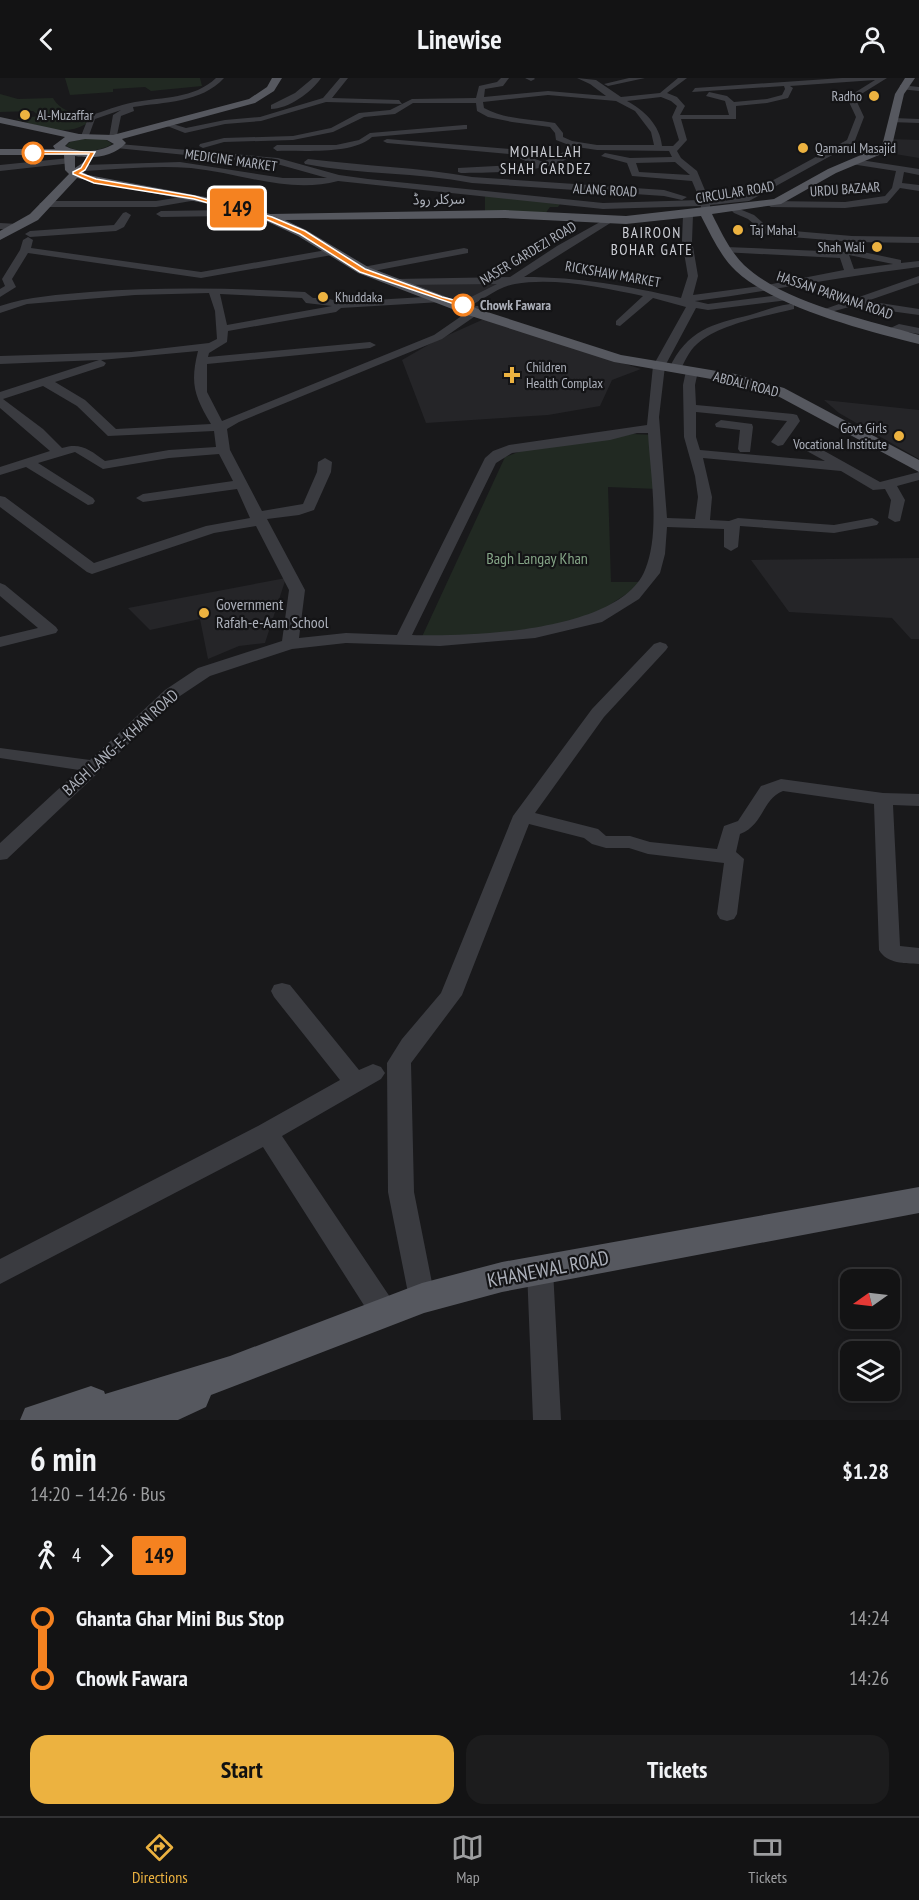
<!DOCTYPE html>
<meta charset="utf-8">
<style>
body{margin:0;font-family:"PT Sans Narrow","Noto Sans Arabic",sans-serif;background:#1c1c1d;color:#f1f3f6;height:100vh;display:flex;flex-direction:column;font-size:22px;white-space:nowrap}
*{box-sizing:border-box;margin:0}
p{font-size:20px;color:#9d9ea0}
.icon{flex:none;width:33px;height:33px;fill:none;stroke:currentColor;stroke-width:2;stroke-linecap:round;stroke-linejoin:round}
.map{position:relative;height:1342px;overflow:hidden}
.panel{display:flex;flex-direction:column;background:#131314;flex:1}
.panel>*{flex:none}
.badge{padding:0 12px;border-radius:4px;font-size:21px;line-height:39px}
.needle{width:39px;rotate:256deg}
.buttons{position:absolute;left:840px;top:1191px;display:grid;gap:12px}
.buttons a{display:grid;place-items:center;width:60px;height:60px;border-radius:12px;background:#131314;box-shadow:0 3px 9px #0003,0 0 0 2px #323234;font-size:30px}
.map>.badge{position:absolute;translate:-50% -50%;box-shadow:0 0 0 3px #fff}
.legs{display:flex;align-items:center;gap:9px;height:66px;padding:0 30px;font-size:20px}
.legs p{margin-inline-start:auto}
.headline{display:flex;align-items:center;justify-content:space-between;height:102px;padding:0 30px}
h1{font-size:33px;font-weight:800;line-height:45px}
.button{display:flex;gap:12px;margin-top:auto;padding:12px 30px}
.button a{flex:1;height:69px;border-radius:18px;background:#ecb240;color:#111;font-size:24px;font-weight:800;line-height:69px;text-align:center}
.button a+a{background:#1c1c1d;color:#f1f3f6}
ul{padding:0 30px;list-style:none}
li{display:flex;align-items:center;gap:21px;height:60px;font-size:22px}
li i{display:grid;place-items:center;width:9px;height:100%;margin:0 8px;background:currentColor}
li i::after{content:'';width:15px;height:15px;margin:-8px;border:4px solid;border-radius:50%;background:#131314}
li p{margin-inline-start:auto}
li:first-child i{background:linear-gradient(#0000 50%,currentColor 0)}
li:last-child i{background:linear-gradient(currentColor 50%,#0000 0)}
header{display:flex;justify-content:space-between;align-items:center;height:78px;padding:0 30px;background:#131314;font-size:27px;font-weight:800}
.menu{display:flex;justify-content:space-around;align-items:center;height:84px;border-top:2px solid #323234;background:#131314;font-size:16px;color:#9d9ea0}
.menu a{display:grid;justify-items:center;gap:3px}
.menu .current{color:#ecb240}
.map>svg:first-child{display:block}
.built{fill:#252528}
.green{fill:#212922}
.lines{fill:none;stroke-linecap:round;stroke-linejoin:round}
.minor{fill:#3a3b40;fill-rule:evenodd}
.major{fill:#56585f;fill-rule:evenodd}
.line-1{fill:#f58220;stroke:#fff;stroke-width:1.5}
.poi-dot{fill:#ecb240;stroke:#141416;stroke-width:2}
.stop-1-dot{fill:#fff;stroke:#f58220;stroke-width:3}
.labels{text-anchor:middle;stroke-width:4.5;stroke-linejoin:round;paint-order:stroke}
.far-poi-label{font-size:14px;fill:#acb0ba;stroke:#141416;text-anchor:start}
.far-street-label{font-size:14px;fill:#acb0ba;stroke:#141416}
.far-stop-label{font-size:14px;font-weight:bold;fill:#acb0ba;stroke:#141416;text-anchor:start}
.far-neighbourhood-label{font-size:15px;letter-spacing:1.5px;fill:#cdcfd6;stroke:#141416}
.park-label{font-size:16px;fill:#84a486;stroke:#141416}
.poi-label{font-size:16px;fill:#acb0ba;stroke:#141416;text-anchor:start}
.street-label{font-size:16px;fill:#acb0ba;stroke:#141416}
.near-street-label{font-size:20px;fill:#acb0ba;stroke:#141416}
</style>
<header><svg class="icon" aria-label="back" viewBox="0 0 24 24"><path d="M15 5l-7 7 7 7"/></svg>Linewise<svg class="icon" aria-label="person" viewBox="0 0 24 24"><circle cx="12" cy="8" r="4"/><path d="M4 21q1-7 8-7t8 7"/></svg></header>
<div class="map">
<svg width="919" height="1342" viewBox="0 0 919 1342">
<rect width="100%" height="100%" fill="#19191b"/>
<path class="built" d="M890,61L919,62V80L883,74Z
M512,201L466,226L437,221L391,203Z
M484,241L641,291L612,302L600,328L548,337L426,345L402,282L435,263Z
M824,322L919,332V381L839,335Z
M919,480V561H911L892,540L789,534L751,482Z
M286,500L265,565L239,568L208,581L200,541L150,552L128,530Z"/>
<path class="green" d="M65,0H200L202,8L151,13L145,9L113,11V14L70,17Z
M0,16L18,21L53,20C61,34 75,34 87,44L86,46C64,59 39,48 16,41L39,38L33,33L0,34Z
M83,61H105L112,66C100,74 79,75 66,68L70,64Z
M485,115L562,123L558,129H550L545,136H485Z
M632,356L654,357L658,411L608,409L611,504H645L580,546L420,563L505,379L521,373Z"/>
<g class="lines">
<path class="minor" d="M216,0H224C201,25 164,24 133,29L134,33L121,38L116,62L109,60L113,37L121,32L95,41L88,60L81,58L89,38C104,33 119,27 135,24C163,19 194,21 216,0Z
M313,0H321C312,14 288,31 271,31V27L295,15Z
M340,0H348L332,20L399,22L402,26L412,21L476,20L479,8L497,4L501,0H509L503,8L485,11L484,19L548,13L606,18L590,6L577,0L596,2L621,19L660,15L678,0H687L667,15L677,19L685,28L680,37H729L725,23L706,18L709,14L727,18L734,24L767,21L782,17L785,11L784,8L692,14L695,10L842,0H887L858,18L857,24L864,39L854,65L749,123L710,127V134L705,137L700,134L701,128L603,131L338,103C289,116 240,95 191,90C155,87 120,91 84,93L80,90L84,87L180,84L283,100H327L277,86L116,70L115,68L119,66L278,80L339,97L368,101L603,125L700,122L692,103L632,98L627,85L601,78L605,75L630,80L672,79L669,73L597,72L577,69C569,97 485,94 461,95L458,94V90L533,86L509,76L387,65L383,63L387,61L510,71L543,84L568,72L569,67L556,62L555,55L550,49L512,44L488,39L477,33L476,25H413L395,36L364,39L333,54L293,62L224,64L203,70L199,68L200,66L224,60L293,58L331,50L359,35L390,32L402,26L326,24L261,43L225,46L185,55L162,46L166,44L186,50L225,42L260,39L323,20ZM875,2L851,17L849,24L856,39L847,62L744,118L709,122L697,93L681,80L677,73L687,62L681,41H736V28L767,25L788,20L793,10L790,8ZM548,17L616,23L635,33L651,54L654,67H597L572,63L563,59V55L555,45C531,41 506,42 484,30L483,24ZM661,19L671,23L677,28L672,39L679,62L673,68H662C660,47 644,32 627,23ZM675,84L690,97L639,94L636,85Z
M525,0H534L535,1L531,3Z
M629,0H645L608,8L604,6Z
M900,7L919,9V13L900,11Z
M893,40L919,41V45L890,44L889,42Z
M464,47H467V51L372,59C352,77 304,72 277,73L273,70L277,67H336L359,62L370,55Z
M69,80L73,83L72,85L0,93V87Z
M308,81C363,88 418,89 472,99L664,112L687,119L682,122L664,118L472,105C417,94 360,97 305,86L304,84Z
M854,81L919,91V97L904,94L902,105L919,107V113L900,110L887,125L845,130L771,129L766,126L771,123L845,124L885,118L892,110L896,93L851,86L850,84Z
M194,117L197,118V122L156,129H44L39,126L44,123H156Z
M243,129L248,132L246,134L229,138L161,139L156,136L161,133L229,132Z
M737,130L754,137L770,151L852,158L919,159V165L852,164L767,157L748,141L734,135L732,133Z
M126,134L131,137L124,149L116,153L30,159L25,156L30,153L114,147L123,135Z
M688,134L693,137L692,163L698,198L693,217L767,207L844,192L840,180L722,174V170L726,169L844,174L849,171L901,182V185L919,183V189C844,198 770,213 695,223L708,226L788,216L793,219L788,222L708,232L696,230L665,288L659,339L667,440L695,441L698,419L695,398L684,359L683,307L686,293L692,289L698,293L695,307L696,327L793,336L797,337L800,343L783,367L778,368L771,364L787,343L696,334V359L700,372L825,383L805,372L803,369L810,365L880,404L919,394V402L897,408L905,422L900,443L895,444L888,440L891,422L885,411L873,412L841,393L703,380L712,419L710,442L729,443L738,440L834,447L872,440L879,444L877,447L834,455L740,448L738,469L731,473L724,469V451L667,449L665,476L660,495L639,521L602,544L535,560L440,568L346,565L292,571L210,598L177,620L7,781L0,782V765L79,692L0,680V670L90,682L165,612L198,590L282,563L289,512L256,448L214,455L92,496L87,494L0,429V418L5,419L94,485L206,448L250,440L237,411L143,424L136,420L143,416L233,403L219,376L169,380L103,391L75,374L38,385L93,420L95,423L93,426L88,427L26,389L0,397V389L50,373L0,330V314L99,282L0,286V278L131,274L209,265L217,261L215,233L209,215L135,217L27,226L0,235V228C29,218 59,217 90,214C162,209 233,210 305,214L313,220H326L340,224L441,218L446,221L441,224L341,230L336,234L228,253L227,264L209,275L208,279L370,264L376,267L370,270L207,286V314L222,343L434,257L476,228H484V232L442,261L239,344L227,351L230,372L262,433L303,426L317,394L318,384L325,380L332,384L331,394L314,432L299,437L267,441L305,512L299,560L346,555L397,557L485,380L493,373L509,367L647,347L653,288L686,229L653,220L620,248L616,247V243L643,218C605,210 554,199 515,206C496,209 480,226 461,231L456,228L457,226L497,206L395,207L390,204L395,201L510,199L557,168L609,139L612,140V144L524,199C580,199 627,208 681,220L688,198L682,163L683,137ZM849,177L893,186L854,191ZM220,216L302,220L306,225L332,228L227,247ZM198,273C190,305 194,318 211,346L116,351L85,322L55,304L104,288L106,285L101,282ZM43,308L77,328L108,358L214,353L216,369L169,372L105,383C90,372 81,364 62,370L43,351L3,321ZM637,355H648C650,395 661,454 645,492C620,554 470,559 412,557L496,385L512,375L610,362Z
M0,145L18,146L23,149L18,152L0,151Z
M28,159L33,162L31,170L201,194L332,171L337,174L332,177L201,200L28,175L12,201L16,209L0,219V211L5,208L2,201L20,172L23,162Z
M464,170L468,171V175L363,195L358,192L363,189Z
M919,198V205L867,223L919,231V237L853,228L827,235L822,232Z
M790,226L794,227V231C766,238 719,246 697,266C688,274 685,284 679,294H671L669,291C687,252 712,246 750,237C764,233 775,228 790,226Z
M899,246L919,250V256L900,253L890,256L884,253Z
M721,342L752,346L753,349L750,374H740L738,371L740,352L716,349L715,346Z
M0,505L5,507L56,549L58,552L56,555L0,569V559L38,550L0,518Z
M660,564L666,566L668,569L666,572L604,639L535,735L598,751L606,758H630L650,764L717,771L724,748L738,743L761,708L781,701L883,715L919,716V728L893,727L900,868L919,870V886C905,885 887,886 879,872L874,726L783,713C762,721 764,747 740,756L736,774L744,781L737,836L734,841L727,843L720,841L717,836L724,785L648,776L629,770H606L592,766L584,760L529,746L462,917L411,985L414,1114L435,1220L431,1229L422,1232L413,1229L409,1220L388,1114L387,985L402,961L441,915L513,738L592,631L654,566Z
M282,905L290,907L359,992L373,986L381,989L385,995L381,1001L282,1058L394,1225L398,1234L394,1243L384,1246L374,1243L263,1069L0,1206V1181L258,1048L340,1002L274,919L271,913L274,907Z
M540,1180L549,1184L553,1192L561,1342H533L527,1192L531,1184Z"/>
<path class="major" d="M272,0H282L274,13L255,25L122,61L126,65C114,79 92,81 75,78V90L84,84L89,87L83,94L88,97L216,121L270,136L505,132L626,138L774,121L828,91L882,68L895,16L905,0H915L904,16L891,72L836,95L781,126L712,136C721,154 730,173 744,187C786,226 865,241 919,257V266C867,253 774,229 736,193C720,178 711,157 701,138L626,146L505,140L285,142L306,152L368,189L478,231L621,277L735,296L784,310L919,382V394L774,316L734,305L614,284L468,237L358,195L298,158L266,143L214,127L77,100L38,142L0,162V153L30,136L69,96L65,92L64,77H0V71H55L53,68L65,59L0,45V39L79,56L113,57L249,21L267,9ZM85,61L107,62L114,66C100,74 80,76 65,68L69,64Z
M919,1109V1135L502,1214L424,1235L211,1317L206,1329L178,1342H20L25,1330L91,1308L104,1313L105,1316L230,1278L422,1205L502,1184Z"/>
</g>
<path class="line-1" d="M33,73L95,74L85,92L80,95L96,101L194,118L272,139L305,153L365,191L442,219L469,226L463,229L360,194L300,156L268,142L194,121L94,105L73,96V94L81,90L89,76H32Z"/>
<g class="poi-dot">
<circle cx="874" cy="18" r="6"/>
<circle cx="25" cy="37" r="6"/>
<circle cx="803" cy="70" r="6"/>
<circle cx="738" cy="152" r="6"/>
<circle cx="877" cy="169" r="6"/>
<circle cx="323" cy="219" r="6"/>
<path d="M509 288h6v6h6v6h-6v6h-6v-6h-6v-6h6z"/>
<circle cx="899" cy="358" r="6"/>
<circle cx="204" cy="535" r="6"/>
</g>
<g class="stop-1-dot">
<circle cx="33" cy="75" r="10"/>
<circle cx="463" cy="227" r="10"/>
</g>
<g class="labels">
<g class="far-poi-label">
<text x="862" y="23" text-anchor="end">Radho</text>
<text x="37" y="42">Al-Muzaffar</text>
<text x="815" y="75">Qamarul Masajid</text>
<text x="750" y="157">Taj Mahal</text>
<text x="865" y="174" text-anchor="end">Shah Wali</text>
<text x="335" y="224">Khuddaka</text>
<text x="526" y="294">Children<tspan x="526" dy="16">Health Complax</tspan></text>
<text x="887" y="355" text-anchor="end">Govt Girls<tspan x="887" dy="16">Vocational Institute</tspan></text>
</g>
<g class="far-street-label">
<text transform="translate(231 82) rotate(8)" y="5">MEDICINE MARKET</text>
<text transform="translate(845 111) rotate(-4)" y="5">URDU BAZAAR</text>
<text transform="translate(605 112) rotate(3)" y="5">ALANG ROAD</text>
<text transform="translate(735 114) rotate(-9)" y="5">CIRCULAR ROAD</text>
<text transform="translate(439 121) rotate(-1)" y="5">سرکلر روڈ</text>
<text transform="translate(528 175) rotate(-31)" y="5">NASER GARDEZI ROAD</text>
<text transform="translate(613 196) rotate(10)" y="5">RICKSHAW MARKET</text>
<text transform="translate(835 217) rotate(19)" y="5">HASSAN PARWANA ROAD</text>
<text transform="translate(746 306) rotate(14)" y="5">ABDALI ROAD</text>
</g>
<g class="far-stop-label">
<text x="480" y="232">Chowk Fawara</text>
</g>
<g class="far-neighbourhood-label">
<text x="546" y="79">MOHALLAH<tspan x="546" dy="17">SHAH GARDEZ</tspan></text>
<text x="652" y="160">BAIROON<tspan x="652" dy="17">BOHAR GATE</tspan></text>
</g>
<g class="park-label">
<text x="537" y="486">Bagh Langay Khan</text>
</g>
<g class="poi-label">
<text x="216" y="532">Government<tspan x="216" dy="18">Rafah-e-Aam School</tspan></text>
</g>
<g class="street-label">
<text transform="translate(120 664) rotate(-42)" y="6">BAGH LANG-E-KHAN ROAD</text>
</g>
<g class="near-street-label">
<text transform="translate(548 1191) rotate(-11)" y="7">KHANEWAL ROAD</text>
</g>
</g>
</svg>
<div class="buttons">
<a><svg class="needle" viewBox="-14 -14 28 28"><path d="M0-13l5 13h-10z" fill="#e53935"/><path d="M0 13l5-13h-10z" fill="#9d9ea0"/></svg></a>
<a><svg class="icon" aria-label="layers" viewBox="0 0 24 24"><path d="M12 4l9 5-9 5-9-5zM3 14l9 5 9-5"/></svg></a>
</div>
<b class="badge" style="left:237px;top:130px;background:#f58220;color:#111">149</b>
</div>
<section class="panel">
<div class="headline"><div><h1>6 min</h1><p>14:20 – 14:26 · Bus</p></div><b>$1.28</b></div>
<div class="legs"><svg class="icon" aria-label="walk" viewBox="0 0 24 24"><circle cx="13" cy="4" r="2"/><path d="M13 8l-2 6 4 7M11 14l-3 7M7 12l3-4h3l4 4"/></svg>4<svg class="icon" aria-label="forward" viewBox="0 0 24 24"><path d="M9 5l7 7-7 7"/></svg><b class="badge" style="background:#f58220;color:#111">149</b></div>
<ul>
<li><i style="color:#f58220"></i><b>Ghanta Ghar Mini Bus Stop</b><p>14:24</p></li>
<li><i style="color:#f58220"></i><b>Chowk Fawara</b><p>14:26</p></li>
</ul>
<div class="button"><a>Start</a><a>Tickets</a></div>
</section>
<nav class="menu">
<a class="current"><svg class="icon" aria-label="directions" viewBox="0 0 24 24"><path d="M12 3l9 9-9 9-9-9zM9 14v-3h6M13 9l2 2-2 2"/></svg>Directions</a>
<a><svg class="icon" aria-label="map" viewBox="0 0 24 24"><path d="M3 6l6-2 6 2 6-2v14l-6 2-6-2-6 2zM9 4v14M15 6v14"/></svg>Map</a>
<a><svg class="icon" aria-label="tickets" viewBox="0 0 24 24"><path d="M3 7h18v10H3zM15 7v10"/></svg>Tickets</a>
</nav>
